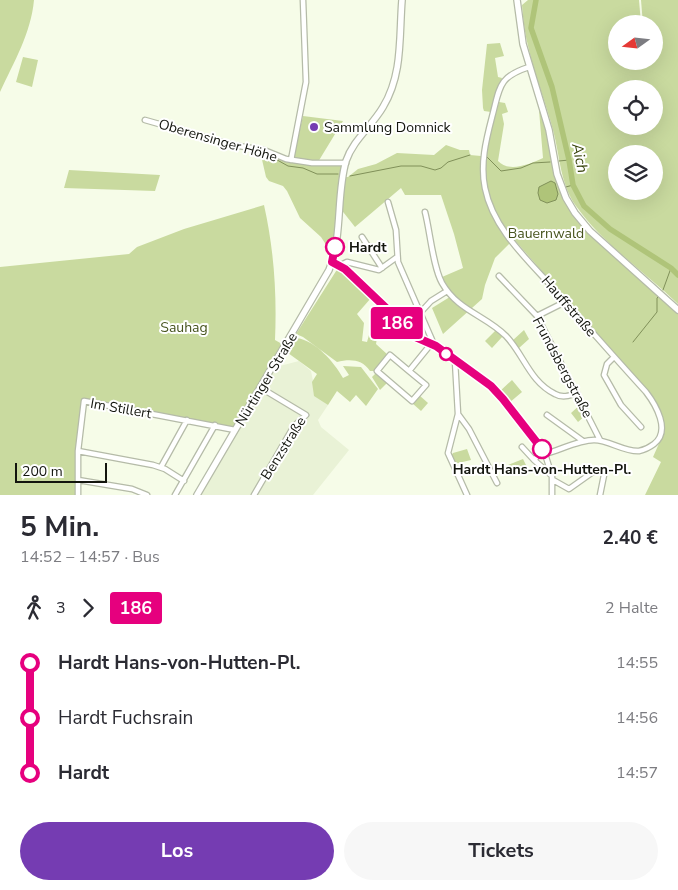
<!DOCTYPE html>
<html lang="de">
<meta charset="utf-8">
<style>
body{margin:0;font-family:"Nunito Sans",sans-serif;background:#f7f7f7;color:#2b2b33;height:100vh;display:flex;flex-direction:column;font-size:19px;white-space:nowrap}
*{box-sizing:border-box;margin:0}
p{font-size:16px;color:#7c7c81}
.icon{flex:none;width:28px;height:28px;fill:none;stroke:currentColor;stroke-width:2;stroke-linecap:round;stroke-linejoin:round}
.map{position:relative;height:495px;overflow:hidden}
.panel{display:flex;flex-direction:column;background:#fff;flex:1}
.panel>*{flex:none}
.badge{padding:0 10px;border-radius:4px;font-size:18px;line-height:32px}
.needle{width:32px;rotate:255deg}
.buttons{position:absolute;left:608px;top:15px;display:grid;gap:10px}
.buttons a{display:grid;place-items:center;width:55px;height:55px;border-radius:50%;background:#fff;box-shadow:0 5px 20px #0002;font-size:25px}
.scale{position:absolute;left:15px;bottom:12px;width:92px;box-sizing:border-box;padding-left:5px;border:2px solid #13150e;border-top:0;font-size:14px;line-height:18px;white-space:nowrap;color:#13150e;-webkit-text-stroke:4px #fff;paint-order:stroke}
.map>.badge{position:absolute;translate:-50% -50%;box-shadow:0 0 0 2px #fff}
.legs{display:flex;align-items:center;gap:8px;height:55px;padding:0 20px;font-size:16px}
.legs p{margin-inline-start:auto}
.overview{display:flex;align-items:center;justify-content:space-between;height:85px;padding:0 20px}
h1{font-size:28px;font-weight:700;line-height:38px}
.button{display:flex;gap:10px;margin-top:auto;padding:10px 20px}
.button a{flex:1;height:58px;border-radius:30px;background:#753cb2;color:#fff;font-size:20px;font-weight:700;line-height:58px;text-align:center}
.button a+a{background:#f7f7f7;color:#2b2b33}
ul{padding:0 20px;list-style:none}
li{display:flex;align-items:center;gap:18px;height:55px;font-size:19px}
li i{display:grid;place-items:center;width:8px;height:100%;margin:0 6px;background:currentColor}
li i::after{content:'';width:12px;height:12px;margin:-6px;border:4px solid;border-radius:50%;background:#fff}
li p{margin-inline-start:auto}
li:first-child i{background:linear-gradient(#0000 50%,currentColor 0)}
li:last-child i{background:linear-gradient(currentColor 50%,#0000 0)}
.map>svg:first-child{display:block}
.built{fill:#e9f2d6}
.green{fill:#c9da9f;fill-rule:evenodd}
.water{fill:#afc479;stroke:#809059}
.lines{fill:none;stroke-linecap:round;stroke-linejoin:round}
.stream{stroke:#809059;stroke-width:1}
.river{stroke:#afc479;stroke-width:5.5}
.minor-casing{stroke:#b5bba8;stroke-width:7}
.major-casing{stroke:#b5bba8;stroke-width:8}
.minor{stroke:#fff;stroke-width:4.5}
.major{stroke:#fff;stroke-width:5.5}
.line-1-casing{stroke:#fff;stroke-width:11}
.line-1{stroke:#e6007e;stroke-width:8}
.poi-dot{fill:#753cb2;stroke:#fff;stroke-width:2}
.stop-1-dot{fill:#fff;stroke:#e6007e;stroke-width:2.5}
.labels{text-anchor:middle;stroke-width:4;stroke-linejoin:round;paint-order:stroke}
.poi-label{font-size:14px;fill:#13150e;stroke:#fff;text-anchor:start}
.street-label{font-size:14px;fill:#13150e;stroke:#fff}
.park-label{font-size:14px;fill:#47541e;stroke:#fff}
.stop-label{font-size:14px;font-weight:bold;fill:#13150e;stroke:#fff;text-anchor:start}
.water-label{font-size:15px;font-style:italic;fill:#364208;stroke:#fff}
</style>
<div class="map">
<svg width="678" height="495" viewBox="0 0 678 495">
<rect width="100%" height="100%" fill="#f6fce8"/>
<path class="built" d="M299,361L311,371L316,396L328,405L318,420L321,427L349,450L313,495H197L272,368Z"/>
<path class="green" d="M0,0H34C31,33 14,62 0,92Z
M528,0H639L641,24H616V61H654V24H643L641,0H678V304C645,272 603,244 576,206C560,183 560,156 553,130C546,103 535,77 529,50C525,35 523,20 522,5ZM616,89H654V126H616ZM616,154H654V191H616Z
M500,43L504,56L495,58L498,77L502,78L491,112L484,111L483,108L482,90L487,44Z
M23,57L38,60L32,87L16,82Z
M499,102L505,103L508,112L502,114L504,124L498,161C509,173 530,164 543,158L539,110H541L545,123L555,173L574,215L678,312V495H645L661,462L653,457L661,439L664,426L657,406L601,339L512,237C476,189 482,157 499,102Z
M303,116L343,121L318,162L343,165L341,177H348L358,169L376,164L397,153L434,155L446,145L460,150H469L470,155L481,156C479,189 489,217 511,242L495,258L485,285L482,299L443,334L432,308L453,295L442,277L463,268L454,234L441,195H405L401,188L355,227L340,208L332,254L321,237L300,218L287,191L283,186L269,181L266,177L260,151L291,161L293,158Z
M69,170L160,175L155,191L64,188Z
M264,205C274,250 277,294 275,340L282,344L235,430L85,401L80,438L78,495H0V267L129,254L137,247L184,229Z
M338,268L349,276L371,298L357,314L364,323L362,341L367,342L369,335L377,338L376,344L388,355L374,371H370C362,359 350,359 337,362L303,337L296,334Z
M496,330L503,336L492,348L485,341Z
M524,330L529,339L519,348L512,341Z
M297,338C316,341 334,362 343,378L349,375L343,366L361,367L378,389L366,406L356,395L350,402L337,391L328,405L314,396L312,382L317,374L288,353Z
M376,373L388,382L380,390L372,377Z
M512,380L522,392L509,403L499,392Z
M419,395L428,403L421,411L412,403Z
M581,404L586,415L578,422L571,413Z
M467,449L471,460L454,464L451,456L453,453Z
M523,459L526,465L509,469L508,465Z"/>
<path class="water" d="M551,181L555,183L558,194L556,200L547,203L540,200L538,193L539,187Z"/>
<g class="lines">
<path class="stream" d="M261,151L288,166L303,168L317,174H338
M486,156L501,171L521,168L533,163L550,162
M559,161L569,160
M350,176L401,166H421L435,170L441,168L448,162L470,155
M566,187L573,185
M663,290L671,268
M633,342L657,312V298L658,297"/>
<path class="river" d="M536,0L531,28L552,87L569,160L573,185L584,206L610,229L671,268L678,275"/>
<defs>
<path id="minor" d="M529,67C498,77 500,87 492,117C486,140 480,164 485,188C493,229 528,260 555,290C585,324 615,358 646,392C656,405 671,431 654,444C650,447 644,450 639,451C624,452 609,440 594,440C579,440 560,450 545,454
M145,120L233,145L264,150L286,159L312,163H346
M291,160L306,82L303,0
M388,202L396,230L398,262L432,340L431,344L409,371L426,385L412,401L377,371L390,355L409,371
M425,212C430,231 433,267 442,283C458,311 485,315 506,336C524,355 530,382 555,394C562,398 569,396 577,393
M362,237L382,268
M332,263L341,265L386,308L404,332L436,346L453,360L485,381L503,399L545,454L552,476V495
M341,265L347,262L379,270L397,257
M499,276L537,316L600,440
M420,313L431,301L447,291
M537,316L565,302
M614,357L607,364L604,375L621,405L641,427
M455,361L458,414L448,453L467,495
M458,414L469,429L497,483
M547,415L583,441
M522,447L534,460
M543,450L534,460L551,475
M78,451L153,465L165,469L184,481
M161,467L187,420
M78,480L132,489L147,495
M553,480L569,489L593,472L601,471L604,475L600,495
M78,495V451L84,401L235,430
M175,495L215,425
M254,495L294,426L306,415L266,391"/>
<path id="major" d="M517,0L523,44L549,130L557,174L566,198L575,213L590,231L678,310
M197,495L329,270C343,235 336,195 346,161C353,140 372,126 383,107C403,74 399,37 402,0"/>
</defs>
<use href="#minor" class="minor-casing"/>
<use href="#major" class="major-casing"/>
<use href="#minor" class="minor"/>
<use href="#major" class="major"/>
</g>
<g class="lines">
<defs>
<path id="line-1" d="M335,247L332,262L345,269L386,308L404,332L436,346L491,386L503,399L542,449"/>
</defs>
<use href="#line-1" class="line-1-casing"/>
<use href="#line-1" class="line-1"/>
</g>
<circle class="poi-dot" cx="314" cy="127" r="5"/>
<g class="stop-1-dot">
<circle cx="335" cy="247" r="9"/>
<circle cx="446" cy="354" r="6"/>
<circle cx="542" cy="449" r="9"/>
</g>
<g class="labels">
<g class="poi-label">
<text x="324" y="132">Sammlung Domnick</text>
</g>
<g class="street-label">
<text transform="translate(218 140) rotate(16)" y="5">Oberensinger Höhe</text>
<text transform="translate(569 306) rotate(49)" y="5">Hauffstraße</text>
<text transform="translate(563 367) rotate(62)" y="5">Frundsbergstraße</text>
<text transform="translate(266 379) rotate(-59)" y="5">Nürtinger Straße</text>
<text transform="translate(121 408) rotate(10)" y="5">Im Stillert</text>
<text transform="translate(283 448) rotate(-58)" y="5">Benzstraße</text>
</g>
<g class="park-label">
<text x="546" y="238">Bauernwald</text>
<text x="184" y="332">Sauhag</text>
</g>
<g class="stop-label">
<text x="349" y="252">Hardt</text>
<text x="542" y="474" text-anchor="middle">Hardt Hans-von-Hutten-Pl.</text>
</g>
<g class="water-label">
<text transform="translate(580 158) rotate(78)" y="5">Aich</text>
</g>
</g>
</svg>
<div class="buttons">
<a><svg class="needle" viewBox="-14 -14 28 28"><path d="M0-13l5 13h-10z" fill="#e53935"/><path d="M0 13l5-13h-10z" fill="#7c7c81"/></svg></a>
<a><svg class="icon" aria-label="locate" viewBox="0 0 24 24"><circle cx="12" cy="12" r="6"/><path d="M12 2v4M12 18v4M2 12h4M18 12h4"/></svg></a>
<a><svg class="icon" aria-label="layers" viewBox="0 0 24 24"><path d="M12 4l9 5-9 5-9-5zM3 14l9 5 9-5"/></svg></a>
</div>
<div class="scale">200 m</div>
<b class="badge" style="left:397px;top:323px;background:#e6007e;color:#fff">186</b>
</div>
<section class="panel">
<div class="overview"><div><h1>5 Min.</h1><p>14:52 – 14:57 · Bus</p></div><b>2.40 €</b></div>
<div class="legs"><svg class="icon" aria-label="walk" viewBox="0 0 24 24"><circle cx="13" cy="4" r="2"/><path d="M13 8l-2 6 4 7M11 14l-3 7M7 12l3-4h3l4 4"/></svg>3<svg class="icon" aria-label="forward" viewBox="0 0 24 24"><path d="M9 5l7 7-7 7"/></svg><b class="badge" style="background:#e6007e;color:#fff">186</b><p>2 Halte</p></div>
<ul>
<li><i style="color:#e6007e"></i><b>Hardt Hans-von-Hutten-Pl.</b><p>14:55</p></li>
<li><i style="color:#e6007e"></i><span>Hardt Fuchsrain</span><p>14:56</p></li>
<li><i style="color:#e6007e"></i><b>Hardt</b><p>14:57</p></li>
</ul>
<div class="button"><a>Los</a><a>Tickets</a></div>
</section>
